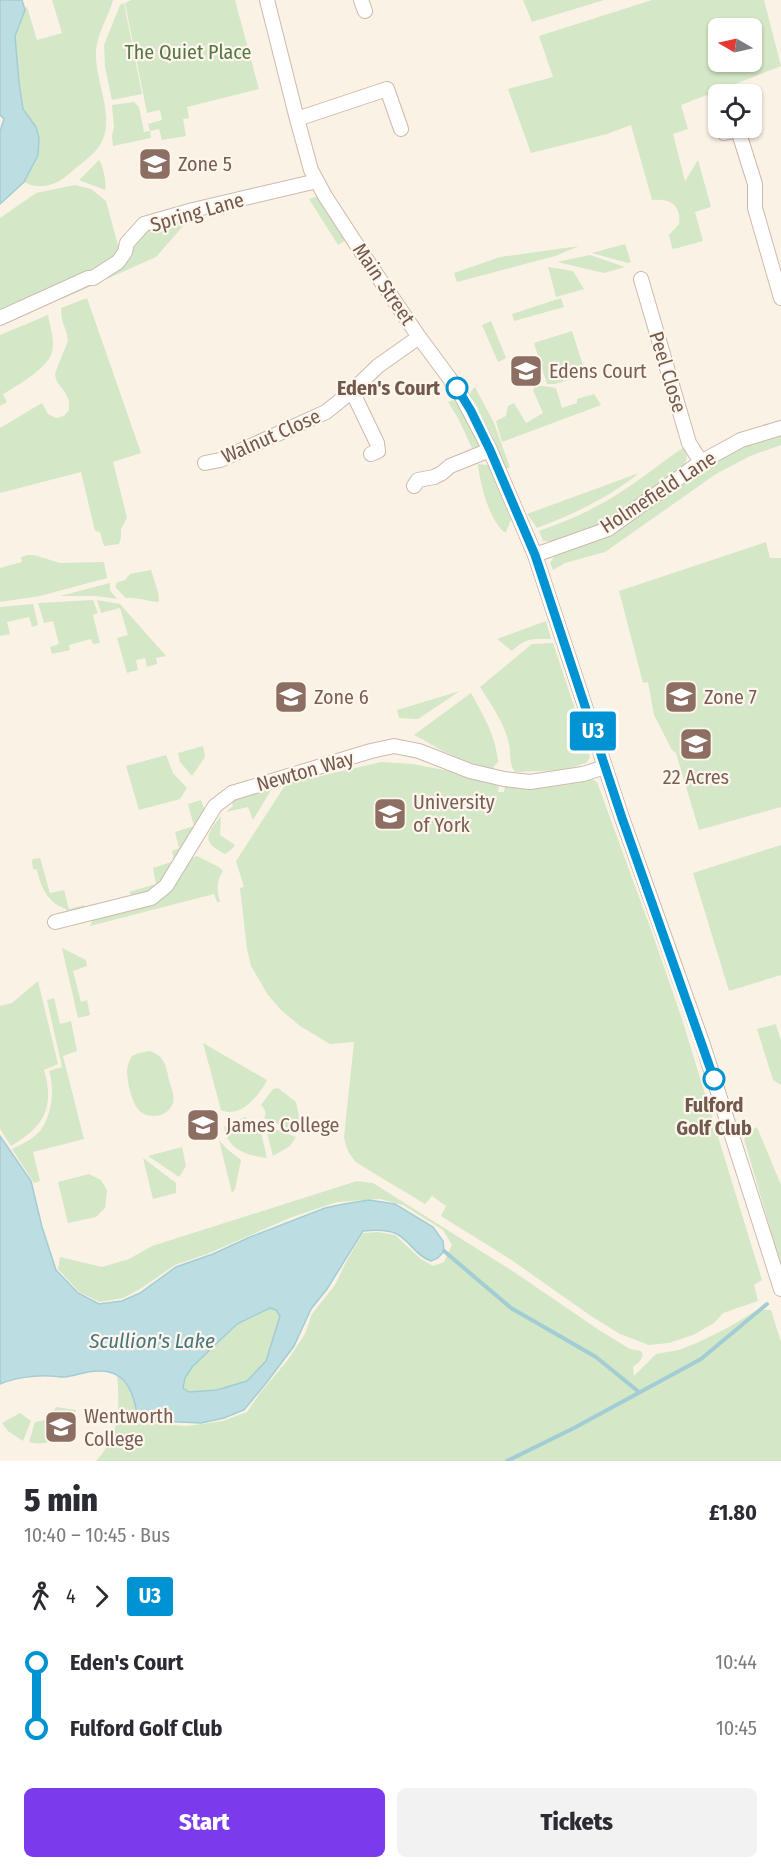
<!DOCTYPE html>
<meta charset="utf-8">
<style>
body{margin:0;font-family:"Fira Sans Condensed",sans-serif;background:#f2f2f3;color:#2b2b33;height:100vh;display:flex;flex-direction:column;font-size:22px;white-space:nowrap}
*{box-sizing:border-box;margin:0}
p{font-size:20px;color:#7c7c81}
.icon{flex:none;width:33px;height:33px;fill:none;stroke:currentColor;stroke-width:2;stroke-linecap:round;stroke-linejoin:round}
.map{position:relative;height:1461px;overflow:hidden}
.side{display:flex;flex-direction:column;background:#fff;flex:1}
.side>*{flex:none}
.badge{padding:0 12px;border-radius:4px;font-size:21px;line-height:39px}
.needle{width:39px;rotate:279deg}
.fabs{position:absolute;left:708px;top:18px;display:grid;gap:12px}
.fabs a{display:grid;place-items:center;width:54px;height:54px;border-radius:9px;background:#fff;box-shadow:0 2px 4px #0004;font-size:30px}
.map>.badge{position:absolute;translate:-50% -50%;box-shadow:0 0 0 3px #fff}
.legs{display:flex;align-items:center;gap:9px;height:66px;padding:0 24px;font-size:20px}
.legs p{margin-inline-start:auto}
.summary{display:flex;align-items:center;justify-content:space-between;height:102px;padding:0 24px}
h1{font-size:33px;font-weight:800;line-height:45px}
.cta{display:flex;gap:12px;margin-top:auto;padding:12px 24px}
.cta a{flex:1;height:69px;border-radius:9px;background:#7c3aed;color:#fff;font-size:24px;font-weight:800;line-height:69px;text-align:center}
.cta a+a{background:#f2f2f3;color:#2b2b33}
ul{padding:0 24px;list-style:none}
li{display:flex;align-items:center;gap:21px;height:66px;font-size:22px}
li i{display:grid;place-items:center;width:9px;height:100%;margin:0 8px;background:currentColor}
li i::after{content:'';width:15px;height:15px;margin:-8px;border:4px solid;border-radius:50%;background:#fff}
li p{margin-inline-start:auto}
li:first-child i{background:linear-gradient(#0000 50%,currentColor 0)}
li:last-child i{background:linear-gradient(currentColor 50%,#0000 0)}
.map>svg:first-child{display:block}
.green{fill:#d4e7c6;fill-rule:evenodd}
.water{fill:#bcdee3;stroke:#a3cdd4;stroke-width:1.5;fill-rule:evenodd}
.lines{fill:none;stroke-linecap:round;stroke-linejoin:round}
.stream{stroke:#a3cdd4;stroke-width:4}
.minor-casing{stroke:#ccbaad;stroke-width:16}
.minor{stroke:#fff;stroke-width:14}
.line-1-casing{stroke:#fff;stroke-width:14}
.line-1{stroke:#0093d3;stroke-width:9}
.stop-1-dot{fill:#fff;stroke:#0093d3;stroke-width:3}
.labels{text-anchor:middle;stroke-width:4.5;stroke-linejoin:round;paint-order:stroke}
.park-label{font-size:20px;fill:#557746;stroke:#fef6ec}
.education-label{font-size:20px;fill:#785e54;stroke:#fef6ec;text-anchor:start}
.street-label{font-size:20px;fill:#72594d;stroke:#fef6ec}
.stop-label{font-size:20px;font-weight:bold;fill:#72594d;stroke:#fef6ec;text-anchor:end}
.water-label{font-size:21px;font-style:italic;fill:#45757d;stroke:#fef6ec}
</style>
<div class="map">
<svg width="781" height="1461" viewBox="0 0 781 1461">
<rect width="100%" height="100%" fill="#fbf2e6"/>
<path class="green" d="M52,0H113C109,15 100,29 97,44C90,77 120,117 98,148C91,157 79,165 70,173C57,185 40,191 24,182L38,155L36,127L23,109L19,83L15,36L25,10L24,8L27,7L37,40L62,33Z
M131,0H235L259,89L187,107L189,118L183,119L186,136L162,140L159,129L150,131L151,138L113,146L112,136L114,127L112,105L134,102L139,107L144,132L150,131L148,124L162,120L160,110L147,113L125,3Z
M523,0H604L532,22Z
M652,0H764L781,66L681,105L688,129L673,134L685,181L698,160L711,207L695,212L703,241L674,249L672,248L669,235L679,224C682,205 670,198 652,200L631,125L607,134L531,153L508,89L553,77L539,36ZM718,28H752V62H718Z
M124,3L142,94L112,100L105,67L104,45L120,5Z
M99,160C103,165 107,184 105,190L79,180Z
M75,185L91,189L106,201L119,249L135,241L146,230L189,215L184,225L156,257L62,299V296L0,318V218L36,193Z
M315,197L319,198L346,240L338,245L309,199Z
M625,244L631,262L628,263L592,253Z
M579,246L555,256L457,282L454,273L500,257Z
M590,255L625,267L604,273L557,262Z
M548,267L573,271L584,289L556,297Z
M87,298L141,453L113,462L127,518L121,529V538L119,544L104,546L100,532L95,531L81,472L0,493V428L42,403L48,414L56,418L64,416L69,410V401L65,392L57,382L55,375L57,368L68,341L67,334L62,320L61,308Z
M561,298L564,307L514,321L512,314Z
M48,315C50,327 55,340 52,352C48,368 17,386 3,394L7,402L0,406V335Z
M491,321L506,358L498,362L482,325Z
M572,331L586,375L555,384H547L534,343Z
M536,385L556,388L562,408L577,403V399L594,394L601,405L502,442L496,421L506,416L508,406L514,403L526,423L543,413L533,390Z
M475,387L494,423L510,468H505L490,433L470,396L471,391Z
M453,400L456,401L479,444L477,447L472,448L458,418L448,402Z
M777,435L781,436V445L750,456L716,474L605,552L565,563L553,570L550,563L555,555L588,543L610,534L698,471L737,449Z
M684,447L687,456L685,465L606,523L553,542L543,541L539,531C558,524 577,517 595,507C627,491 655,467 684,447Z
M478,464L488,465L511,520L506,532H504C489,519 480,484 478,464Z
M639,473C608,498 574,514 537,528L527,514Z
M766,542L770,558H781V807L699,830L676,753L672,750L654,715L648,682L643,683L619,591Z
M28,555H34L60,563L104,562L107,578L40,596L0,602V568L22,562L21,557Z
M151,570L158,592L159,602C148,602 137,597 126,598L116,588V583L125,580L130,574Z
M110,583V590L117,599L96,596H60Z
M93,600L98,613L93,615L100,643L93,644L91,639L69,645L70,650L52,654L50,647L59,644L53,621L44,623L38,603Z
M97,600L120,604L166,656L156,658L157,664L147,667L145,658L136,660L138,670L127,673L117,638L128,635L120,608L101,613Z
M33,604L38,625L32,627L29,617L7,622L10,634L0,636V607Z
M546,621L551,639C533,639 526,637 512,651L497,639Z
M553,643L588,748L590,757L586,763L564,770L515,772C509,764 511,754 509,744C505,724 491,704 480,687L532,644Z
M460,691L418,719L399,718L397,710Z
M471,693C483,715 496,736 498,762L492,769C475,765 460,759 445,752C434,747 425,740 414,735Z
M203,746L205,757L192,776L180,762L178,753Z
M166,755L173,773L187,788L180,799L139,810L126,766Z
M381,762L413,764L444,770L499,786L498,792H504L505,787C535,790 562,787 592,779L597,782L654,938L682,1019L762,1280L754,1285L758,1301L723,1313L714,1323L693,1335L669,1343L649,1345L620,1334L591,1316L510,1259L441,1216L446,1206L432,1196L425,1204L357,1163C349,1155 346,1148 344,1137L354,1042L330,1044L300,1026L281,1010L268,995L251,966L247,949L240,888L244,887L236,861L286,784Z
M273,787L253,820L248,807L226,812L233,806L231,802L245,795Z
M201,800L205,811L168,874L154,891L133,897L129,892L156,884L153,868L174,861L172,851L179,848L175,832L194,826L188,804Z
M221,816L220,835L235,845L230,851L225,854C200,841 207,834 221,816Z
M781,845V975L729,991L693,873Z
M197,856L219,867L223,871C216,881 217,891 220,902H217L214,894L90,926L93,920C114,914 155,909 169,893C179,882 182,860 197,856Z
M40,858L50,893L64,890L69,909L84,905L85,910L67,911L66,909C48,903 41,888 37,870L33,869L32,861L33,859Z
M62,948L86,960L87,966L73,971L81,1002L87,1000L90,1015L78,1018Z
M38,981L58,1064L44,1070C55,1107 44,1127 11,1146L0,1129V1006L12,1003Z
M54,998L60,1024L71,1021L77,1051L63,1056L84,1139L33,1152L40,1181L34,1183L12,1149C22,1144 33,1139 40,1131C52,1115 55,1089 49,1071L62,1067L47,1000Z
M776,1024L781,1041V1085L773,1080L757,1029Z
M203,1043L267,1080C259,1096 240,1119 221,1110Z
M150,1051C165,1057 166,1065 169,1080C171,1087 175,1096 173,1103C168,1118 146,1120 138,1109C133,1103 131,1095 129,1087C127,1074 125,1068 132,1056L139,1053Z
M278,1088L296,1102L299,1116L297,1132L264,1118C267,1113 265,1109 261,1105L273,1089Z
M245,1117L250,1122L259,1124L267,1158C247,1156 227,1149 224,1127Z
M265,1125L296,1137L290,1146L273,1156Z
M757,1127L781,1185V1266L744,1139L747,1133Z
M219,1140L227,1149L241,1160L235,1189L232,1193Z
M182,1147L186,1166L179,1177L148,1156Z
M143,1158L176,1183V1193L153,1199Z
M89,1174L101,1180L107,1190L105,1208L96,1217L68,1223L58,1182Z
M357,1181L373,1183L514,1272L599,1330L630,1349L641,1351L643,1355L640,1361L633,1367L634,1376L656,1354L679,1350L699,1342L729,1327L757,1310H771L781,1342V1461H96C120,1435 120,1409 117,1375C130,1387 134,1394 137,1411H134L137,1422L187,1426L223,1421L247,1412L260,1393L287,1361L305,1334L312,1314L335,1285L346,1262L363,1233L378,1232L395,1235L421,1259L433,1266L444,1262L452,1245L443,1230L403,1205L380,1199L337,1202L292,1217L207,1254L175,1265L140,1289L123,1298L100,1302L79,1292L58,1269L60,1257L102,1267L129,1259L152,1246Z
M270,1308L276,1310L280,1316L266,1361L247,1381L217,1390L189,1392L183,1388L185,1378L192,1367L237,1324Z
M56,1407L76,1410L69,1428L61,1436L50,1417Z
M20,1413L31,1421L23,1441L8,1431L2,1423Z
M46,1420L58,1439C48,1443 40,1445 29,1442L35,1422Z"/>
<path class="water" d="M0,0H22L25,10L15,36L19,83L23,109L36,127L39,138L38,155L24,182L0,204V131L4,119L0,115Z
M0,1136L31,1181L42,1227L56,1270L78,1293L99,1304L122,1301L140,1293L176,1267L213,1254L250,1237L325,1208L344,1204L369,1200L395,1204L433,1227L443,1241L444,1251L438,1258L431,1261C416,1256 410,1241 397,1234C387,1229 373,1230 363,1231L327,1289L311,1309L294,1346L267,1382L244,1410L224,1418L201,1423L138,1420C135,1398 129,1371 100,1371C88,1370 76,1376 64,1377C59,1377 55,1376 50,1376C34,1375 14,1378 0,1384ZM270,1308L276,1310L280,1316L266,1361L247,1381L217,1390L189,1392L183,1388L185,1378L192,1367L237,1324Z"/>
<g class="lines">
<path class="stream" d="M444,1251L511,1308L596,1357L639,1392
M507,1461L574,1428L701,1359L767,1304"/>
<defs>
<path id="minor" d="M267,0L297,119L311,170L325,196L366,259L419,337L459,391L490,450L535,555L622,818L702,1042L781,1289
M361,0L365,11
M297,119L387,89L401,129
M723,128L724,133L738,130L755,184V208L781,298
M641,279L689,443L701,462
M0,318L88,278H93L118,262L125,252L127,243L144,224L193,210L317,181
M352,391L377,443L378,451L371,454
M205,463L220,460L326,412L352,391L378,366L419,337
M414,486L418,480L434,477L442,473L450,466L490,450
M535,555L608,529L701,462L741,440L781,428
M55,922L151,898L166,886L215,806L232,793L371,751L394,746L419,751L470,771L504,779L530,782L583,774L605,767"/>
</defs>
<use href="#minor" class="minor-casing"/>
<use href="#minor" class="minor"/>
</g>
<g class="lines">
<defs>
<path id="line-1" d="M457,388L471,411L490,450L535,555L622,818L714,1079"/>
</defs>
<use href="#line-1" class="line-1-casing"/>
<use href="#line-1" class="line-1"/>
</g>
<defs>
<symbol id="university-square" viewBox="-11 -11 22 22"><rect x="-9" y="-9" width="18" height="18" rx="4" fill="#8d6e63" stroke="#fef6ec"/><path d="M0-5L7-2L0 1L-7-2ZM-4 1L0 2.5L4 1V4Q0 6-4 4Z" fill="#fff"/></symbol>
</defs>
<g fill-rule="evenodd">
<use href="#university-square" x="136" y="145" width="38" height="38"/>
<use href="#university-square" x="507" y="352" width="38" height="38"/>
<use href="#university-square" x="272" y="678" width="38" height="38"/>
<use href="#university-square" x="662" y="678" width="38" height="38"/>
<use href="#university-square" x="677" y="725" width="38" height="38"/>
<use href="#university-square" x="371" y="795" width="38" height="38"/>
<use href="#university-square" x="184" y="1106" width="38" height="38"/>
<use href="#university-square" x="42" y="1408" width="38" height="38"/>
</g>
<g class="stop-1-dot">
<circle cx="457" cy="388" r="10"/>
<circle cx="714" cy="1079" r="10"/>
</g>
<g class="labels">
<g class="park-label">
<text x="188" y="59">The Quiet Place</text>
</g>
<g class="education-label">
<text x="178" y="171">Zone 5</text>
<text x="549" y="378">Edens Court</text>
<text x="314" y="704">Zone 6</text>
<text x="704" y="704">Zone 7</text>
<text x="696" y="784" text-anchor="middle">22 Acres</text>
<text x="413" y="809">University<tspan x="413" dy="23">of York</tspan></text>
<text x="226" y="1132">James College</text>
<text x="84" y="1423">Wentworth<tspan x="84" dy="23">College</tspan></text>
</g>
<g class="street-label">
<text transform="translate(197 212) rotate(-16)" y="7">Spring Lane</text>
<text transform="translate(384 284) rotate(56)" y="7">Main Street</text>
<text transform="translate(668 372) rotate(73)" y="7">Peel Close</text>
<text transform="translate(271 436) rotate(-24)" y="7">Walnut Close</text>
<text transform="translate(658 492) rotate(-33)" y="7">Holmefield Lane</text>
<text transform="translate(305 771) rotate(-16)" y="7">Newton Way</text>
</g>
<g class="stop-label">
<text x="440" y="395">Eden's Court</text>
<text x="714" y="1112" text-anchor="middle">Fulford<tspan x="714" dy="23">Golf Club</tspan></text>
</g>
<g class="water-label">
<text x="152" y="1348">Scullion's Lake</text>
</g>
</g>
</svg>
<div class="fabs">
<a><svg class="needle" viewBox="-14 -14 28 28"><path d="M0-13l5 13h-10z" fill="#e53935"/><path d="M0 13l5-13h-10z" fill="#7c7c81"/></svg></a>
<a><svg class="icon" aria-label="locate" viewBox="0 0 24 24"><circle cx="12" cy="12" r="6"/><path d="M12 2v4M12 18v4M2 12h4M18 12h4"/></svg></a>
</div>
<b class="badge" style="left:593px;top:731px;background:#0093d3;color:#fff">U3</b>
</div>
<section class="side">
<div class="summary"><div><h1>5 min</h1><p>10:40 – 10:45 · Bus</p></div><b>£1.80</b></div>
<div class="legs"><svg class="icon" aria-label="walk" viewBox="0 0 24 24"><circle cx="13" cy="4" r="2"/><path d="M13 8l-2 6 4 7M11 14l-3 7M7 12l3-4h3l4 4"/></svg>4<svg class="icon" aria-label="forward" viewBox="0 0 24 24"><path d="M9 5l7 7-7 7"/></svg><b class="badge" style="background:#0093d3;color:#fff">U3</b></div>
<ul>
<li><i style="color:#0093d3"></i><b>Eden's Court</b><p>10:44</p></li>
<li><i style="color:#0093d3"></i><b>Fulford Golf Club</b><p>10:45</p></li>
</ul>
<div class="cta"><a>Start</a><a>Tickets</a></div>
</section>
